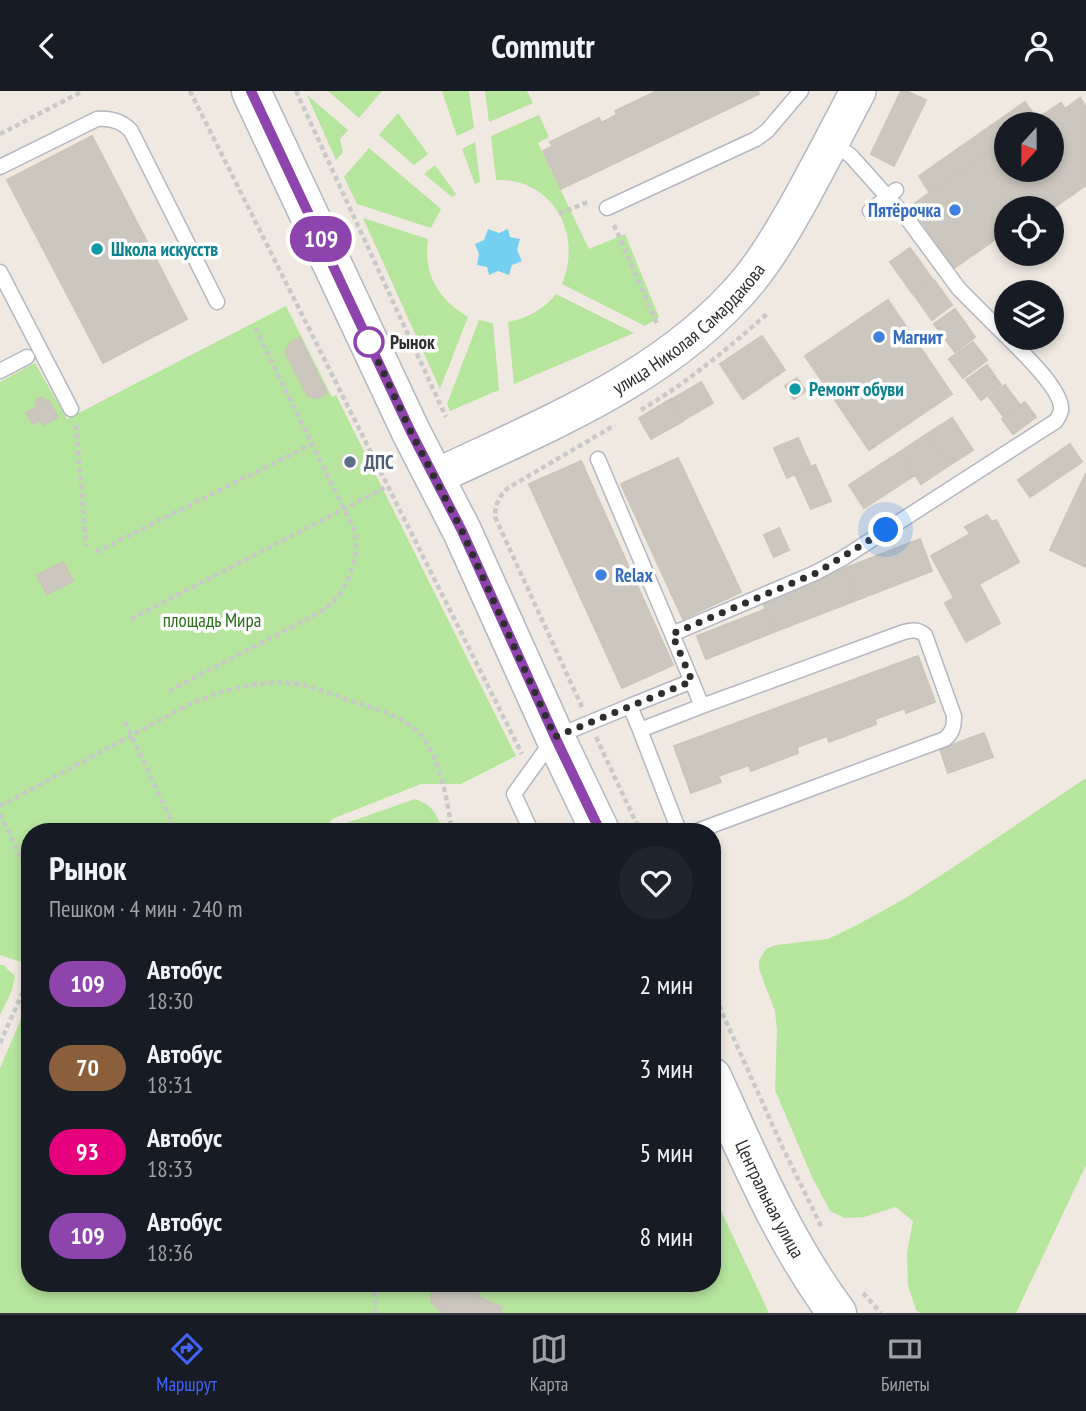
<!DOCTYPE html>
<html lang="ru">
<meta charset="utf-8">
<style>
body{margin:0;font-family:"PT Sans Narrow",sans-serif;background:#20242c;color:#f1f3f6;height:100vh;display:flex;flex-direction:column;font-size:26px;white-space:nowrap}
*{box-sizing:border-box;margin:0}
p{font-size:23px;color:#9ea1a6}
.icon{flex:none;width:38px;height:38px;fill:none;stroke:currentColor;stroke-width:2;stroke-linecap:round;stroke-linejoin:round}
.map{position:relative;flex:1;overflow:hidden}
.panel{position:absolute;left:21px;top:732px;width:700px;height:469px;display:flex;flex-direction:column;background:#171b24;border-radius:28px;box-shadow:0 4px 10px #0003}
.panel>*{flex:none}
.badge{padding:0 14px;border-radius:23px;font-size:24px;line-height:46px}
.needle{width:46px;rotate:201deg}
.buttons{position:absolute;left:994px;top:21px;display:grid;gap:14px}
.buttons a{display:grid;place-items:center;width:70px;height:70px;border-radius:50%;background:#171b24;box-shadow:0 4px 10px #0003;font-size:35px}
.you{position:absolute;width:35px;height:35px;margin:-18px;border:5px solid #fff;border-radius:50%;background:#1a73e8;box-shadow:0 0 0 10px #1a73e833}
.map>.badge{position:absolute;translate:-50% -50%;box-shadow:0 0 0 4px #fff}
.round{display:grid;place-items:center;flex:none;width:74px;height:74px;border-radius:37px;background:#20242c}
.overview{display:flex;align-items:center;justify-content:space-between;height:119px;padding:0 28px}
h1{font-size:33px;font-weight:800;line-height:52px}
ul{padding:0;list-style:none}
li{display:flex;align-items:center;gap:21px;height:84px;padding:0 28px}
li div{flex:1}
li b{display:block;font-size:26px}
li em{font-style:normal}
li .badge{min-width:77px;font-weight:700;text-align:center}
header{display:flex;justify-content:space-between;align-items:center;height:91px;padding:0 28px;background:#171b24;font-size:32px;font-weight:800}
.tab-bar{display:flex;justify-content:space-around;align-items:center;height:98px;border-top:2px solid #363941;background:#171b24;font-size:19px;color:#9ea1a6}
.tab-bar a{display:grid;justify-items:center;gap:4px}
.tab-bar .active{color:#4264fb}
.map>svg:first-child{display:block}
.green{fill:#b6e59e}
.water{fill:#75cff0}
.building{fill:#cbc7bf;stroke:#cbc5ba;stroke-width:2}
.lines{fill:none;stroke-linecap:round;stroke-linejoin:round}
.service-casing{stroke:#b4b7c1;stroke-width:17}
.tertiary-casing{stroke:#b4b7c1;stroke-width:38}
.secondary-casing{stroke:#b4b7c1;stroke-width:41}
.path{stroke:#c9c9c9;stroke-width:4.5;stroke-dasharray:5 3.5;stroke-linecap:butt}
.service{stroke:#fff;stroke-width:14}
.tertiary{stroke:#fff;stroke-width:35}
.secondary{stroke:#fff;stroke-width:38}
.line-casing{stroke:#fff;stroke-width:16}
.line{stroke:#8e44ad;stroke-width:10}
.walk{stroke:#2e2e2e;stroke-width:7;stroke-dasharray:0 12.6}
.shop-dot{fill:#3f7fe0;stroke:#fff;stroke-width:2.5}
.culture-dot{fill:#0f9aa8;stroke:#fff;stroke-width:2.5}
.stop-dot{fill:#fff;stroke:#8e44ad;stroke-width:3.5}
.service-dot{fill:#5c6f8a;stroke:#fff;stroke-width:2.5}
.labels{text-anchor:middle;stroke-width:7;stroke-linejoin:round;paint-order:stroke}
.shop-label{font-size:19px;font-weight:bold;fill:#366cbe;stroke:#fff;text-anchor:start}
.culture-label{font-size:19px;font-weight:bold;fill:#0d838f;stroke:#fff;text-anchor:start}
.street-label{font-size:19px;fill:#2e2e2e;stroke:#fff}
.stop-label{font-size:19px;font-weight:bold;fill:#2e2e2e;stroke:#fff;text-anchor:start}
.service-label{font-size:19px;font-weight:bold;fill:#4e5e75;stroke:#fff;text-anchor:start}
.park-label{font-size:19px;fill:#2c6e1b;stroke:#fff}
</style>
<header><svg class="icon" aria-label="back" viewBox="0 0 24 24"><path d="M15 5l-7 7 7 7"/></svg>Commutr<svg class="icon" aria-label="person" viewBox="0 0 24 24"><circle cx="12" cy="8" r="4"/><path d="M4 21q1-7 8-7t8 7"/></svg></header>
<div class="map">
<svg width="1086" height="1222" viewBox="0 0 1086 1222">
<rect width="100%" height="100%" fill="#efe9e1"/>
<path class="green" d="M328,0H382L359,27Z
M442,0H469L474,37L457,45Z
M485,0H527L533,12L489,31Z
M307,4L348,39L340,48L343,61L336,69Z
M398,22L428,63L414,74L379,44Z
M539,24L549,46L538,52L589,158L625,143L659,226L645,235L562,193C583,143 553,87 496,89L491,45Z
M475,51L480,91L475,93L462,58Z
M369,57L441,118L431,137L357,113L344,86Z
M435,74L456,103L452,106L424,83Z
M363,127L428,148C423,183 438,208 468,226L440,298Z
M556,203L634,242L514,293L508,231C528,227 543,219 556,203Z
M286,215L332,306L336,304L516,665L461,693H421L332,728L325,740H30V874L0,864V291L35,272L67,328Z
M479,229L493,232L499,299L450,320L447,313Z
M1086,687V1074L1016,1222H920L916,1219L908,1194L907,1162L913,1130L896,1116L864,1126L845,1127L830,1120L812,1086L775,999L777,940L775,920L759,878V869L766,858L776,854L828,848L857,834L904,808L952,777Z
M415,708C431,713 439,724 442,740H332L335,736Z
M0,874H3L15,885L12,899L0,924Z
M30,907V1192H712V1108L715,1107L769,1222H0V977Z"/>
<path class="water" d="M488,138L499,142L508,138L510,146L520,148L517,159L522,170L512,174L509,184L498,180L489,184L487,176L477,174L479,163L475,153L484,149Z"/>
<path class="building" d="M657,0H758L759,3L561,98L543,60L553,55L550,51L599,27L601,32L617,24L615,20Z
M901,0H906L926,9L894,75L871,63Z
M1080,7L1086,16V94L1052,118L1006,117V141L954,177L911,115L1006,49V79H1052V33H1029L1061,12L1065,18Z
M1025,11L1037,28L1029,33H1006V49L930,102L919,85Z
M92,45L187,228L103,272L7,89Z
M910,157L933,189L913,203L890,171Z
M934,189L952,214L932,229L914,204Z
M888,209L952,303L869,359L805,265Z
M955,218L975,246L955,261L934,233Z
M762,245L785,279L743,308L720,273Z
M300,247L327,302L318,307L308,305L285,261L290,252Z
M973,251L987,269L963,287L949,268Z
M987,274L1001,294L981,309L966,289Z
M797,287L806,300L794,308L785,295Z
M701,291L713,312L684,329L672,308Z
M1005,294L1020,314L1004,326L989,306Z
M42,306L46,310L37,315L36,309Z
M671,308L683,330L651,348L639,327Z
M48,309L58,326L43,334L34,317Z
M1025,311L1036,326L1013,343L1002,328Z
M34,318L40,329L33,333L26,322Z
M952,327L973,359L948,375L927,343Z
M927,343L948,375L921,393L900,361Z
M798,347L811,376L787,387L774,357Z
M1070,353L1082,371L1030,406L1018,389Z
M900,361L915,384L864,417L849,394Z
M342 371a8 8 0 1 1 16 0a8 8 0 1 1-16 0Z
M678,367L741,501L683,528L621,393Z
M581,370L673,574L622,597L529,393Z
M815,374L831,410L811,418L795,383Z
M1086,382V476L1050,459Z
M987,424L992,431L996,429L1019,471L979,493L1000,532L966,551L945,512L954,507L931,465L970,443L965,436Z
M779,437L789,459L774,466L764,444Z
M920,448L932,480L857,509L845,477Z
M63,471L73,490L47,503L37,484Z
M845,477L857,509L774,541L762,509Z
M766,518L774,541L706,568L697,545Z
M918,565L935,611L906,622L905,617L875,628L876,633L829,651L827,645L797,656L798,662L751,680L749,674L718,685L721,691L691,702L674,655Z
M984,642L993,666L948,682L940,658Z
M456,1192L483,1193L478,1206L502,1216L500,1221L503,1222H443L432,1212L431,1207L432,1200L440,1194L450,1195L455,1194Z"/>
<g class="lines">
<defs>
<path id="service" d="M832,51L851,65L909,130L959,198L1006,245
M0,76L97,28C111,27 122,30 131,40L217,211
M607,117L756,48L767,40L801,0
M870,120L896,99
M0,181L71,318
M0,280L27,266
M598,368L672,543
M630,615L692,590
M531,740L514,703L555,646L630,615L640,639
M679,740L640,639L702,615L672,543L815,482L843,467L1056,330C1058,327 1060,323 1061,320C1064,300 1021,260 1008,247
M697,740L945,648C953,641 954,635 954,625L925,544C918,538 912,539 904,541L702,615"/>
<g id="tertiary">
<path id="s1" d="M435,386C545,334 669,286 749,189C770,163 787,133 803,104C822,69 840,35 858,0"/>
</g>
<g id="secondary">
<path d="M251,0L411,341L462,440L555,646L600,740"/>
<path id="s2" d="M712,986C749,1067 784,1151 837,1222"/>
</g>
</defs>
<use href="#service" class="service-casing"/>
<use href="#tertiary" class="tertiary-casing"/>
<use href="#secondary" class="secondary-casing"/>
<path class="path" d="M190,0L522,663
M296,0L446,326
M0,43L83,0
M559,123L590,110
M614,134L658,235
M641,319C687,292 727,258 767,223
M76,334L86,455
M96,461L312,353
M131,528L388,395
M169,600L313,525C321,520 329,516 335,509C352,490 360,460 353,436L255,237
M582,616L495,426C495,413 499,405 508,397L615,334
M125,631L176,740
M596,646L640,740
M0,715L188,614C223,599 264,586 303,594C324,599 344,608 364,614C387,622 409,628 424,648C442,674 447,710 452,740
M0,723L30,786
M712,899L781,1053L821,1135
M0,952L30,885
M374,1192L376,1222
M863,1202L881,1222"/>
<use href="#service" class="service"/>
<use href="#tertiary" class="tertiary"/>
<use href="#secondary" class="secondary"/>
</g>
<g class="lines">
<defs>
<path id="line" d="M251,0L411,341L462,440L555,646L600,740"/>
</defs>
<use href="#line" class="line-casing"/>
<use href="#line" class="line"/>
<path class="walk" d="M369,251L366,244L411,341L462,440L555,646L692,590L672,543L816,482L886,439"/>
</g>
<g class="shop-dot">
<circle cx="955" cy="119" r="7"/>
<circle cx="879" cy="246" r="7"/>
<circle cx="601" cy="484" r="7"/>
</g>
<g class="culture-dot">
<circle cx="97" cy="158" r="7"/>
<circle cx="795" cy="298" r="7"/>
</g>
<circle class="stop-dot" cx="369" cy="251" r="14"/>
<circle class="service-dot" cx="350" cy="371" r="7"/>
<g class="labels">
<g class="shop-label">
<text x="941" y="126" text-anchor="end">Пятёрочка</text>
<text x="893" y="253">Магнит</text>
<text x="615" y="491">Relax</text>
</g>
<g class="culture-label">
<text x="111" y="165">Школа искусств</text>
<text x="809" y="305">Ремонт обуви</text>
</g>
<g class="street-label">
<text dy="7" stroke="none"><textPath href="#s1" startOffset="296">улица Николая Самардакова</textPath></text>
<text dy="7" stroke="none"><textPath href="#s2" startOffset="135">Центральная улица</textPath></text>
</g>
<g class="stop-label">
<text x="390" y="258">Рынок</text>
</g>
<g class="service-label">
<text x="364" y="378">ДПС</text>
</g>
<g class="park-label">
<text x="212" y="536">площадь Мира</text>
</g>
</g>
</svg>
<div class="buttons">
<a><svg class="needle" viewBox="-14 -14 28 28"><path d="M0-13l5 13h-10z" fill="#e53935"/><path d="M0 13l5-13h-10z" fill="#9ea1a6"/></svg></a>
<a><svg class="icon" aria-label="locate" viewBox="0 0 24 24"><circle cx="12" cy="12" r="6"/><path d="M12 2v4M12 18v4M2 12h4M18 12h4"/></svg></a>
<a><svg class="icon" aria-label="layers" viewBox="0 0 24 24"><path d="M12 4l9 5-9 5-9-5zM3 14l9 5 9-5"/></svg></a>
</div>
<div class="you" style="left:886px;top:439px"></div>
<b class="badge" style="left:321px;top:148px;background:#8e44ad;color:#fff">109</b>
<section class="panel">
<div class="overview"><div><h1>Рынок</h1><p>Пешком · 4 мин · 240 m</p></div><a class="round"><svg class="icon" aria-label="heart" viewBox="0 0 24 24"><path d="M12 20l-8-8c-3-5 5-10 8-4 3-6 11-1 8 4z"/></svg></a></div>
<ul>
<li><span class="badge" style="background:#8e44ad;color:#fff">109</span><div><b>Автобус</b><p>18:30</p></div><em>2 мин</em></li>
<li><span class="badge" style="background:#8b5e3c;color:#fff">70</span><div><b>Автобус</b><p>18:31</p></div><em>3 мин</em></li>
<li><span class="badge" style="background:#e6007e;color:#fff">93</span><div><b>Автобус</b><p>18:33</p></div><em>5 мин</em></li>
<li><span class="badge" style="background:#8e44ad;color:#fff">109</span><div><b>Автобус</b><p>18:36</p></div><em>8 мин</em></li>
</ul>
</section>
</div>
<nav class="tab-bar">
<a class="active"><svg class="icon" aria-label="directions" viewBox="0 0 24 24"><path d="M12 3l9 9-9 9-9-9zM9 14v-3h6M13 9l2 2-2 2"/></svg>Маршрут</a>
<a><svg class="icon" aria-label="map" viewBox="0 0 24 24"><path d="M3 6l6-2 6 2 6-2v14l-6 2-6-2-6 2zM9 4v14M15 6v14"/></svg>Карта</a>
<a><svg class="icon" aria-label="tickets" viewBox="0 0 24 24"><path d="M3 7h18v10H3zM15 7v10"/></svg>Билеты</a>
</nav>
